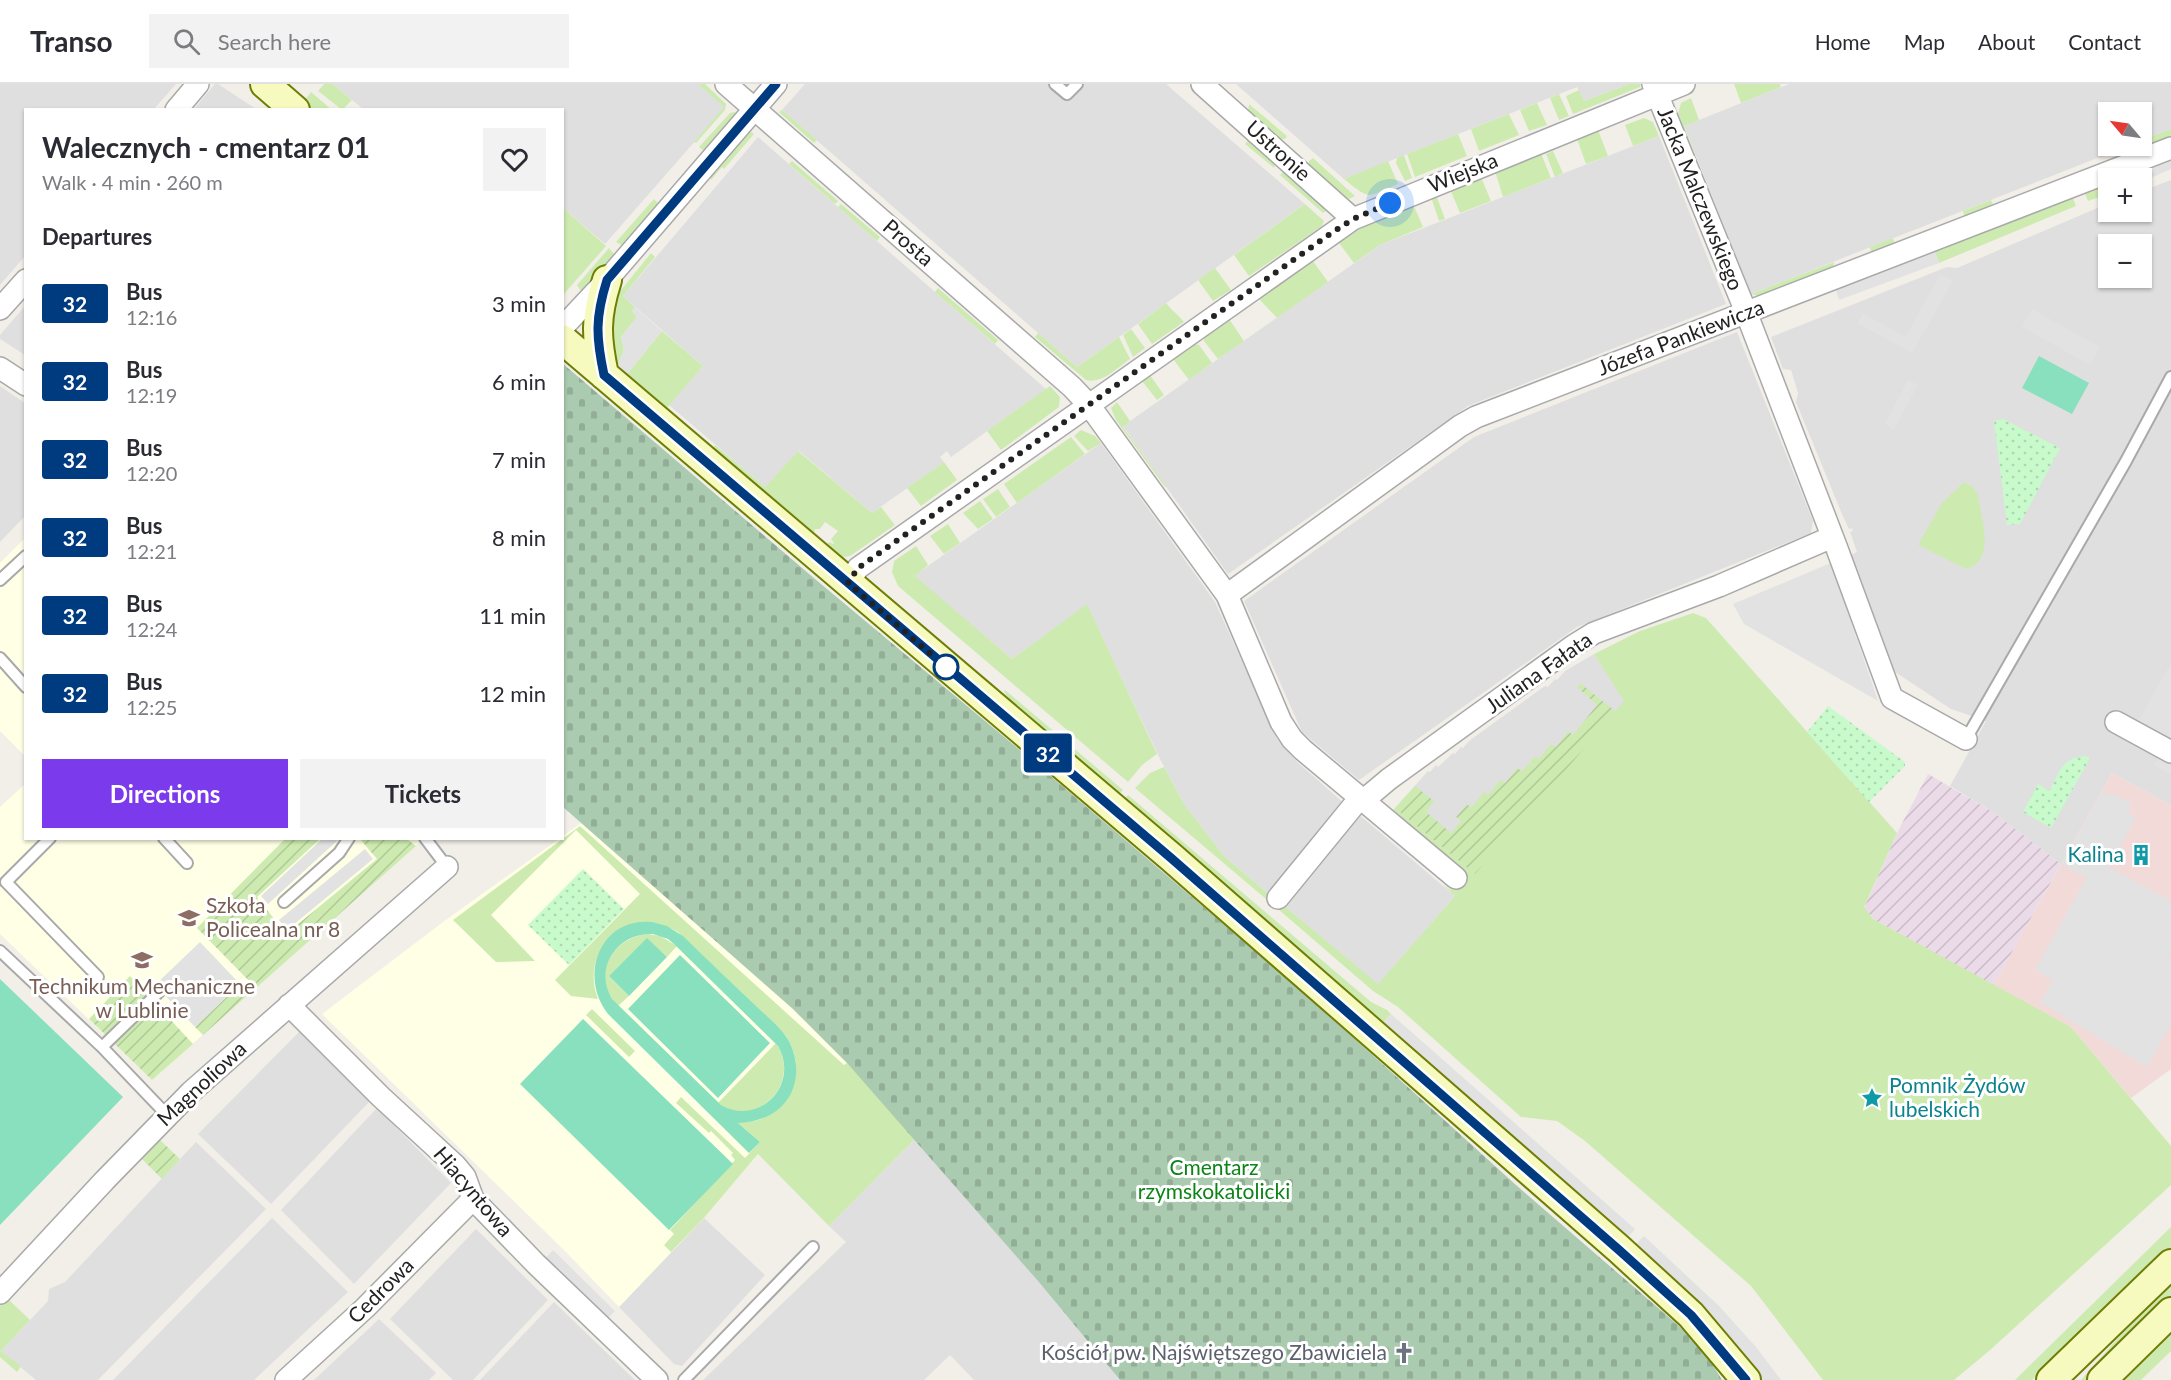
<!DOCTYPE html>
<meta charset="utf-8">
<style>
body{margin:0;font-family:Lato,sans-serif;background:#f2f2f3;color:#2b2b33;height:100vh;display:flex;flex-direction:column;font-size:22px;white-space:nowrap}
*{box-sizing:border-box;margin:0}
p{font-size:20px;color:#7c7c81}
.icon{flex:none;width:33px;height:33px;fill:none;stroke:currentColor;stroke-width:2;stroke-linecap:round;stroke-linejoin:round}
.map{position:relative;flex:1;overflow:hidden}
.side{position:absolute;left:24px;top:24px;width:540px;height:732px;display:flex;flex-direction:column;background:#fff;border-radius:0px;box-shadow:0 2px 4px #0004}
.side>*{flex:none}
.badge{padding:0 12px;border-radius:4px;font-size:21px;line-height:39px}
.needle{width:39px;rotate:299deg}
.fabs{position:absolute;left:2098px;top:18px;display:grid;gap:12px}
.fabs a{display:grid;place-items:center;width:54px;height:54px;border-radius:0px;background:#fff;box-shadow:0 2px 4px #0004;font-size:30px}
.you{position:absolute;width:30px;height:30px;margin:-15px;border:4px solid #fff;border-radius:50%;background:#1a73e8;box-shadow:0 0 0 9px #1a73e833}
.map>.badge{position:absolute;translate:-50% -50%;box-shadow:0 0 0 3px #fff}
h2{padding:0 18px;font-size:22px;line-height:54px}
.round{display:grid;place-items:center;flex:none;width:63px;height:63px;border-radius:0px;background:#f2f2f3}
.headline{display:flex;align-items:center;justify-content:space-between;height:102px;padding:0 18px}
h1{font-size:28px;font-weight:700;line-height:45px}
.primary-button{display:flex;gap:12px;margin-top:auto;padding:12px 18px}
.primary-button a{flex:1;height:69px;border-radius:0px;background:#7c3aed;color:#fff;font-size:24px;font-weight:700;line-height:69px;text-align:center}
.primary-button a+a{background:#f2f2f3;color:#2b2b33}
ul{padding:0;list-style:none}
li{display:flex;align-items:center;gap:18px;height:78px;padding:0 18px}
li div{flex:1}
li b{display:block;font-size:22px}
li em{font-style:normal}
li .badge{min-width:66px;font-weight:700;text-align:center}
header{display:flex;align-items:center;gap:36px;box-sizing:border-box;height:84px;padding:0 30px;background:#fff;border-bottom:2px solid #e1e1e2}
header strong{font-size:28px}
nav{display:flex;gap:33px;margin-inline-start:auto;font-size:21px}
.search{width:420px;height:54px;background:#f2f2f3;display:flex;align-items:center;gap:15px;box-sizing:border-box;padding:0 21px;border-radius:0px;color:#7c7c81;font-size:22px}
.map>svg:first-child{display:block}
.residential{fill:#e0dfdf;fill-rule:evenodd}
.commercial{fill:#f2dad9}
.industrial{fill:url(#industrial-furrows)}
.education{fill:#ffffe5}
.grass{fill:#cdebb0}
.cemetery{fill:url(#cemetery-stones)}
.park{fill:url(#park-dots)}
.garden{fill:url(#garden-furrows)}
.pitch{fill:#88e0be;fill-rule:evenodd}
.parking{fill:#e2e2e2}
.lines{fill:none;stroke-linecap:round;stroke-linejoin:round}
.lane-casing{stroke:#a9a9a9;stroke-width:14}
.street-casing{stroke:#a9a9a9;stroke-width:24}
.secondary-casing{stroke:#707d05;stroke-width:32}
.lane{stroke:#fff;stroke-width:10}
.street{stroke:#fff;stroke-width:21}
.secondary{stroke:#f7fabf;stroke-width:28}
.line-casing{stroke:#fff;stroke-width:14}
.line{stroke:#003b80;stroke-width:9}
.walk{stroke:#222;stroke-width:6;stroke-dasharray:0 10.8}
.stop-dot{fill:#fff;stroke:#003b80;stroke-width:3}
.labels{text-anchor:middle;stroke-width:6;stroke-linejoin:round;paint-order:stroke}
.street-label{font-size:21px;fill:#222;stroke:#fff}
.culture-label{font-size:21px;fill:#0d838f;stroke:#fff;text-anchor:end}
.education-label{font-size:21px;fill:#785e54;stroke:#fff;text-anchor:start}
.park-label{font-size:21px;fill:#0c8416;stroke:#fff}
.worship-label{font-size:21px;fill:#5b616d;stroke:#fff;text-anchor:end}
</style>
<header>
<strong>Transo</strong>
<div class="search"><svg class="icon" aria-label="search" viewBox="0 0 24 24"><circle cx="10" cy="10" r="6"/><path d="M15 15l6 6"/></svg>Search here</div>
<nav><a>Home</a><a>Map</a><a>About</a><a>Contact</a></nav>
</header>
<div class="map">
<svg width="2171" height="1296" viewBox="0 0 2171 1296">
<defs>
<pattern id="industrial-furrows" width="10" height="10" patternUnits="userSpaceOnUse" patternTransform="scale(1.5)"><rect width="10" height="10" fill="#ebdbe8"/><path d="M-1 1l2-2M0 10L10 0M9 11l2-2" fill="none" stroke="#c9bcc7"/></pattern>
<pattern id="cemetery-stones" width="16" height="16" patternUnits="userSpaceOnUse" patternTransform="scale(1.5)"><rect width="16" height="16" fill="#aacbaf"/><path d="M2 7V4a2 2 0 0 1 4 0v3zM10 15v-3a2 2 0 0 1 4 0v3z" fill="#92ae96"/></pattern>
<pattern id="park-dots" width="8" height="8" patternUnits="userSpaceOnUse" patternTransform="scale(1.5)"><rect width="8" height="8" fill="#c8facc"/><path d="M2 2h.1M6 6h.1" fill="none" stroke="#acd6af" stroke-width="1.8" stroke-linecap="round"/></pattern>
<pattern id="garden-furrows" width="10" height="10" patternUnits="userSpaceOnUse" patternTransform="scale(1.5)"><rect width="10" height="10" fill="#cdebb0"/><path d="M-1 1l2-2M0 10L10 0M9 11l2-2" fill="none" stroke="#b0c997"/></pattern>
</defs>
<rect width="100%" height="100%" fill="#f2efe9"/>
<path class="residential" d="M0,0H176L154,25L26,26L25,172L0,201Z
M215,0H218L256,25H194Z
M333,0H698L725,23L605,160L563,124L562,26L363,25Z
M805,0H1166L1305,120L1077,283L782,26Z
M1236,0H1629L1584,17L1577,3L1344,95Z
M1789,0H2171V45L2142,56V28H2109V62H2128L1751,210L1684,42Z
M1659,52L1726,220L1468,322L1228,490L1123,342L1380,161Z
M758,53L1046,305L951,373L947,367L940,373L944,378L872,429L799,367L765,403L669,321L703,282L623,212Z
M2171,96V721L2112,689L2061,780L1993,728L1950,702L1986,637L1951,625L1895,588L1891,581L1849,472L1857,468L1850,448L1853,447L1852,444L1849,445L1842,430L1796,318L1798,309L1791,286L1783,285L1771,253L1947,183L1957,184L2109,119V128H2142V107ZM2109,160H2142V194H2109Z
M25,222V271L0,255V251Z
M1737,248L1813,437L1811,449L1577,543L1359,696L1302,648L1244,517L1474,353Z
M0,302L26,320L25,432L0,458Z
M1101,359L1215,518L1277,655L1296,677L1346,721L1270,811L1225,773L1184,720L1160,675L1087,521L1012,575L914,492Z
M1594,570L1625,617L1475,790L1395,724L1428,687L1430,688L1436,681L1438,683L1453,669L1455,670L1461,663L1463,664L1469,657L1495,638L1545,602L1548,603L1555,595L1557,596L1565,587Z
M1357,729L1455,812L1378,901L1282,820Z
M300,947L371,1016L271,1120L198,1050Z
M377,1024L451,1099L354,1200L281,1126Z
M915,1055L1038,1197L1120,1296H974L950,1271L924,1296H703L846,1158L829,1142Z
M196,1058L266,1125L98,1296H36L1,1267L48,1217L49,1205L65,1198Z
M272,1134L348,1208L254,1296H113Z
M704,1134L765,1191L682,1282L674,1280L619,1223Z
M476,1145L548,1216L473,1296H453L390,1235Z
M554,1218L635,1296H480Z
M379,1235L436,1289L429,1296H314Z"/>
<path class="commercial" d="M2112,689L2171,721V985L2131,1014L2071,943L1993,902Z"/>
<path class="industrial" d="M1928,690L1993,728L2061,780L1993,902L1873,835L1864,824L1897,749Z"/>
<path class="education" d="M25,454V672L0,647V479Z
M25,700L26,754L426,755L415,762L152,996L0,850V723Z
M581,739L793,925L847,979L759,1069L704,1134L619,1223L566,1168L322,930L443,838L559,755L562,754L563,752Z"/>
<path class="grass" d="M324,0H333L352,16L343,25H341L318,7Z
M698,0H705L726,20L725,26L696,59L694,58L724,23Z
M1629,0H1641L1640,3L1573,30L1566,12L1579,6L1584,17Z
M1734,0H1780L1781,3L1741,19Z
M311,8L331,25H312L306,20L305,16Z
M1559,10L1569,32L1559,36L1550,14Z
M1691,14L1699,36L1684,42L1695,71H1692L1678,30L1681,19Z
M1537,19L1547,41L1529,47L1520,26Z
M1249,20L1287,52L1285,55H1280L1248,27Z
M782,26L817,56L814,59L779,28Z
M735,28V33L705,68L699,63L730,29Z
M1509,30L1519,51L1479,67L1471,45Z
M1644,34L1653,38L1659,52L1633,62L1625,41Z
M2171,45V54L2131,69L2127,62H2142V56Z
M1598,46L1608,72L1586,80L1577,55Z
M750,47L754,50L724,85L722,83L711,96L710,91Z
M1458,50L1467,72L1415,93L1407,70Z
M1250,54L1276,76L1274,84L1245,60Z
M1553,67L1563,89L1555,93L1546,70Z
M1541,69L1551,94L1503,113L1495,87Z
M1404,71L1412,94L1405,97L1396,79L1397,74Z
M1313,74L1355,112L1349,115L1309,81V77Z
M792,77L838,117L835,120L789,80Z
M1388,77L1398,100C1366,113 1371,117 1344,95Z
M2143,82L2153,93L2142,97V94H2111Z
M1284,87L1329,125L1323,129L1280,91Z
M1481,93L1491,117L1460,129L1450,105Z
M2109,95V110L2088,117L2083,105Z
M2071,109L2076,122L1939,179L1934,166Z
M1436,111L1445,135L1439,137L1431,113Z
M654,115L659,120L623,162L616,158Z
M1991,116L1993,121L1991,124L1965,135L1963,127Z
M841,120L880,153L877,157L838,123Z
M1305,120L1324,137L1322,142L1249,192L1234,171Z
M1413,120L1423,143L1380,161L1354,179L1339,159L1372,137Z
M563,124L606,162L564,210H562Z
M1893,154L1895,161L1874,169L1871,168L1870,163Z
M609,164L615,171L582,209L577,201Z
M651,169L655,173L623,212L635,223L632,227L637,233L621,253L624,266L618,280L613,270L609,251L613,216Z
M1313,177L1328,198L1277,234L1259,215Z
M1834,178L1833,185L1762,213L1751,210Z
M1215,184L1231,206L1213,217L1198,196Z
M938,204L998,256L995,260L935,208Z
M1166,219C1172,227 1179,231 1184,238L1152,260L1138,240Z
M1229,235L1244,257L1218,275L1204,257V254Z
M1131,245L1145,264L1133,273L1123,251Z
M662,247L703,282L667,324L627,290Z
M1038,249L1077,283L1119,253L1130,275C1117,284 1102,300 1086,296L1035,253Z
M1195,260L1199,261L1212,279L1189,296L1173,275Z
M1150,291L1164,311L1157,316L1142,297Z
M1050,302L1060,313L1059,323L1001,366L987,347Z
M1117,318L1130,337L1123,343L1166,402L1165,403L1116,336L1111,324Z
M1081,346L1095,352L1101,359L1088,367L1074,352Z
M1071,353L1085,370L1017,419L1004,400Z
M715,361L765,403L798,367L872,429L881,423L895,441L850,472L843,473L826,460L830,458L833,460L834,459L831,455L838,447L825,438L820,445H815L814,450L713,364Z
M944,378L957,396L921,422L907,404Z
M1964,398L1973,403L1978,411C1981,434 1997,476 1966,485L1918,461L1942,419Z
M998,405L1010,423L996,433L983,415Z
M980,417L993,435L978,445L963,429Z
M948,440L960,459L944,470L930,452Z
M916,462L928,481L915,492L1012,575L1087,520L1157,670L1142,681L1128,698L898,502L892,488L894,477Z
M1693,529L1706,534L1897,749L1864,823L1873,835L2071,943L2171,1062V1101L1989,1267L1954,1296H1823L1751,1202L1585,1057L1557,1037L1521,1033L1398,923L1373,907L1278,825L1282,820L1378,900L1455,812L1442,800L1451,806L1466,791L1391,728L1395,724L1475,790L1624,617L1594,570L1640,547Z
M1005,606L1123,706L1117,712L1024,633L1004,608Z
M1164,683L1184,720L1225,773L1270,811L1266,815L1135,704L1150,689Z
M1128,711L1371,918L1387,926L1391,930L1382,940L1123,717Z
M580,742L844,981L847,979L915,1055L829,1142L758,1070L704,1134L671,1168L664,1161L674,1150L670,1146L735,1076L731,1071L733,1069L711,1047L709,1049L676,1019L681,1013L745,1074L760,1058L737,1038C785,1041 812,992 786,952L678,848C631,819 578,864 598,915L571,912L555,896L640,810L576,746L491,831L535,877L496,878L453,836Z
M648,850L660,852L677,862L667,873L647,855L609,892L629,912L618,922C590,895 611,853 648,850Z
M592,925L635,967L629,973L586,931Z
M776,959C803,999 757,1047 718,1019Z
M2171,1143V1163L2032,1296H2015Z
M2171,1200V1213L2087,1296H2081L2118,1254Z
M6,1213L30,1236L1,1267L21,1282L17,1288L0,1273V1222Z
M2171,1245V1267L2141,1296H2120Z"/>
<path class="cemetery" d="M562,279L815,495L1040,683L1304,909L1516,1101L1679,1242L1705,1268L1722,1296H1120L1038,1197L847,979L793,925L563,723Z"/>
<path class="park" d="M2003,335L2060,364L2020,440L2007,441L1994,337Z
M1828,622L1905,678V682L1869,718L1807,648Z
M2085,672L2090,674L2051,744L2023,728L2038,700L2049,707C2060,688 2061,674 2085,672Z
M583,785L624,825L569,881L528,841Z"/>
<path class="garden" d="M1580,599L1616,628L1475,790L1395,724L1415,702L1434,717L1426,728L1451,749L1461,737L1456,733L1467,720L1471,724L1484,708L1488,711L1500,696L1505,699L1517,684L1522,687L1529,679L1537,685L1530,678L1535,672L1539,675L1551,660L1556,663L1568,647L1573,651L1597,621L1577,603Z
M286,754L320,755L257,813L286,850L377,775L360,755H407L416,762L256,904L197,844Z
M130,892L193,960L152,996L89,935Z
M240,900L249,910L203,951L195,943Z
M160,1056L180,1075L162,1095L142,1075Z"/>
<path class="pitch" d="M2039,272L2089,299L2072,330L2022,304Z
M652,838L667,842L683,852C707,875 731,899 756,922C767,933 783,945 790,959C798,976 799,996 789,1013C778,1031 759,1038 738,1039L760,1058L749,1069L608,930C578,892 600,833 652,838ZM653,850L668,855L674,860L778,962C800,1000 760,1043 721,1021L612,915C593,884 618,848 653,850Z
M647,854L667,873L629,912L609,892Z
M680,871L770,959L718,1014L628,925Z
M0,895L123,1013L0,1141Z
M583,935L733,1080L669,1146L520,1000Z"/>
<path class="parking" d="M2171,71V85L2153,93L2143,82Z
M1934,166L1939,179L1839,216L1835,203Z
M1941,190L1953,197L1912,269L1857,239L1863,229L1905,253Z
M635,223L662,247L627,290L618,280L624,266L621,253L637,233L632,227Z
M2032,225L2100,263L2090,281L2022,243Z
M1908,296L1918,301L1894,346L1885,340Z
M1831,479L1878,617L1744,540L1733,520Z
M2171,579V666L2134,645Z
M2160,670L2171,676V691L2154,681Z
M2102,709L2116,711L2131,719L2128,729L2136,733L2109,783L2171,817V871L2168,876L2171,878V940L2147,983L2040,918L2053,897L2035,886L2086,794L2061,780Z
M322,755H339L268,820L261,812Z
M365,765L373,775L287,846L279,836Z
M200,858L240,900L195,943L155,901Z
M1391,930L1635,1145L1624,1158L1380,942Z
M1644,1152L1719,1222L1756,1263L1781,1296H1760L1744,1275L1632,1164Z
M553,1166L615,1227L604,1238L542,1178Z"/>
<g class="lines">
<defs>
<path id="lane" d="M1055,0L1067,10L1077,0
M0,496L26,472
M0,574L26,603
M1966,655L2126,377L2171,293
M50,754L6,798L98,893
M164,754L187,779
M425,754L447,783
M284,818L339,769L349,754
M0,867L102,963L167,1031
M102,963L160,907
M684,1296L813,1163"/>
<path id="street" d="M726,0L1072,303L1089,321L1227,511L1281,638L1292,655L1303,666L1456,794
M1202,0L1353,135
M1653,0L1746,228L1836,462L1892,614L1966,655
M176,26L198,0
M0,225L26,196
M562,244L607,196L776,0
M0,284L26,301
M848,499L858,484L1353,135L1684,0
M1227,511L1460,342L1476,333L2171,64
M2116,638L2171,668
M1364,716L1389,695L1573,562L1594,549L1719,502L1832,453
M1278,814L1354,721
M289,921L381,1013L455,1081L465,1093L473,1115L536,1180L657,1296
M0,1209L105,1096L191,1008L447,783
M286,1296L365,1224L473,1115"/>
<path id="secondary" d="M265,0L295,26
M562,255L1171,773L1619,1165L1691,1231L1746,1296
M604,291C596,253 595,234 607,196
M2051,1296L2171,1180
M2102,1296L2171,1228"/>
</defs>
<use href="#lane" class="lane-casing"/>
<use href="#street" class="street-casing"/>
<use href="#secondary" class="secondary-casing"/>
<use href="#lane" class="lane"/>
<use href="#street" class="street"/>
<use href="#secondary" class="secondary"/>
</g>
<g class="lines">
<defs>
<path id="line" d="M776,0L607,196C595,234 596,253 604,291L1171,774L1619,1166L1691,1231L1746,1296"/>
</defs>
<use href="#line" class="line-casing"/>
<use href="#line" class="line"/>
<path class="walk" d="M946,583L848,499L858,484L1330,150L1353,135L1390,119"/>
</g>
<defs>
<symbol id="building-bare" viewBox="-9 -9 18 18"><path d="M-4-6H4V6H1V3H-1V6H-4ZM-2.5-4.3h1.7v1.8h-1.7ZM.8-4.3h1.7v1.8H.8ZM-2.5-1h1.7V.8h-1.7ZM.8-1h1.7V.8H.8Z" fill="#0f9aa8" stroke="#fff" stroke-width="2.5" paint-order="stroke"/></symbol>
<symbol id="university-bare" viewBox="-9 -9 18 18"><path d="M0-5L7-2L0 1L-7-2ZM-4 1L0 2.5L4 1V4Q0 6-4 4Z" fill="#8d6e63" stroke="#fff" stroke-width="2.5" paint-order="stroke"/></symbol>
<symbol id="school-bare" viewBox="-9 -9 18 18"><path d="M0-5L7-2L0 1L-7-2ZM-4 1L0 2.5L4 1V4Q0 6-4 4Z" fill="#8d6e63" stroke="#fff" stroke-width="2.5" paint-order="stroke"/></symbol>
<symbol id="sight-bare" viewBox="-9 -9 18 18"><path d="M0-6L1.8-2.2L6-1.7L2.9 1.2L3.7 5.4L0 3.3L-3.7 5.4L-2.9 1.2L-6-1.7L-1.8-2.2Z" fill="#0f9aa8" stroke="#fff" stroke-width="2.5" paint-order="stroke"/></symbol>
<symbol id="church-bare" viewBox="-9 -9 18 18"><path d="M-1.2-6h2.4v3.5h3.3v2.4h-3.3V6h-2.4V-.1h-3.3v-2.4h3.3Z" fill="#6b7280" stroke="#fff" stroke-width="2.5" paint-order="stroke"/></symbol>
</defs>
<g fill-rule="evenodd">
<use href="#building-bare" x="2126" y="756" width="30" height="30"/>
<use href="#university-bare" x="174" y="819" width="30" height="30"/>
<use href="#school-bare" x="127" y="861" width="30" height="30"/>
<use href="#sight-bare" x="1857" y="999" width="30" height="30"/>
<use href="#church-bare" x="1389" y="1254" width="30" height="30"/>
</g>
<circle class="stop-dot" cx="946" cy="583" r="12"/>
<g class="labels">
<g class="street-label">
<text transform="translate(1278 67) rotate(42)" y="7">Ustronie</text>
<text transform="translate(1463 89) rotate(-22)" y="7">Wiejska</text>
<text transform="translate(1700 115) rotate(68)" y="7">Jacka Malczewskiego</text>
<text transform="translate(908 159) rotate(41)" y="7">Prosta</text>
<text transform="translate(1681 254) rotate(-21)" y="7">Józefa Pankiewicza</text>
<text transform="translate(1539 589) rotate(-35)" y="7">Juliana Fałata</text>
<text transform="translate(202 1000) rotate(-43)" y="7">Magnoliowa</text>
<text transform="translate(473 1108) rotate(50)" y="7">Hiacyntowa</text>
<text transform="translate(381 1207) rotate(-45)" y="7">Cedrowa</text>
</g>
<g class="culture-label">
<text x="2124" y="778">Kalina</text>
<text x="1889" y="1009" text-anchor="start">Pomnik Żydów<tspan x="1889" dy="24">lubelskich</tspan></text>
</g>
<g class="education-label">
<text x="206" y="829">Szkoła<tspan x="206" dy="24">Policealna nr 8</tspan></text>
<text x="142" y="910" text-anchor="middle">Technikum Mechaniczne<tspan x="142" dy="24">w Lublinie</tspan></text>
</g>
<g class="park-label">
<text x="1214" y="1091">Cmentarz<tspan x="1214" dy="24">rzymskokatolicki</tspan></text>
</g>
<g class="worship-label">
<text x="1387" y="1276">Kościół pw. Najświętszego Zbawiciela</text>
</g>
</g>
</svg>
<div class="fabs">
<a><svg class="needle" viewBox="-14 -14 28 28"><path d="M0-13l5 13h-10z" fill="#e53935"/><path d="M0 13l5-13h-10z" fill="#7c7c81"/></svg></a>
<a>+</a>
<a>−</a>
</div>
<div class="you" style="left:1390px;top:119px"></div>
<b class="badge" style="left:1048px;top:669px;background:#003b80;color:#fff">32</b>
<section class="side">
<div class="headline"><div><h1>Walecznych - cmentarz 01</h1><p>Walk · 4 min · 260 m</p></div><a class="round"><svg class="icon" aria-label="heart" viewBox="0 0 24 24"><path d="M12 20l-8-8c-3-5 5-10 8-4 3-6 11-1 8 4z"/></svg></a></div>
<h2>Departures</h2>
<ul>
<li><span class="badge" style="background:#003b80;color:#fff">32</span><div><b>Bus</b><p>12:16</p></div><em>3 min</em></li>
<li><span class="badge" style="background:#003b80;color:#fff">32</span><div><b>Bus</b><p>12:19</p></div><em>6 min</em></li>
<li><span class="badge" style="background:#003b80;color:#fff">32</span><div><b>Bus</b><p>12:20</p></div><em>7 min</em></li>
<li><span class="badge" style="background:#003b80;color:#fff">32</span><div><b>Bus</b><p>12:21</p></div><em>8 min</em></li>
<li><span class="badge" style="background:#003b80;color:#fff">32</span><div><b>Bus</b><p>12:24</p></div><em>11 min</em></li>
<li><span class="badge" style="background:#003b80;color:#fff">32</span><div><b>Bus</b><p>12:25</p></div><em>12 min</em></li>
</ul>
<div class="primary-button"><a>Directions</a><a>Tickets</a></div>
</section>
</div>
